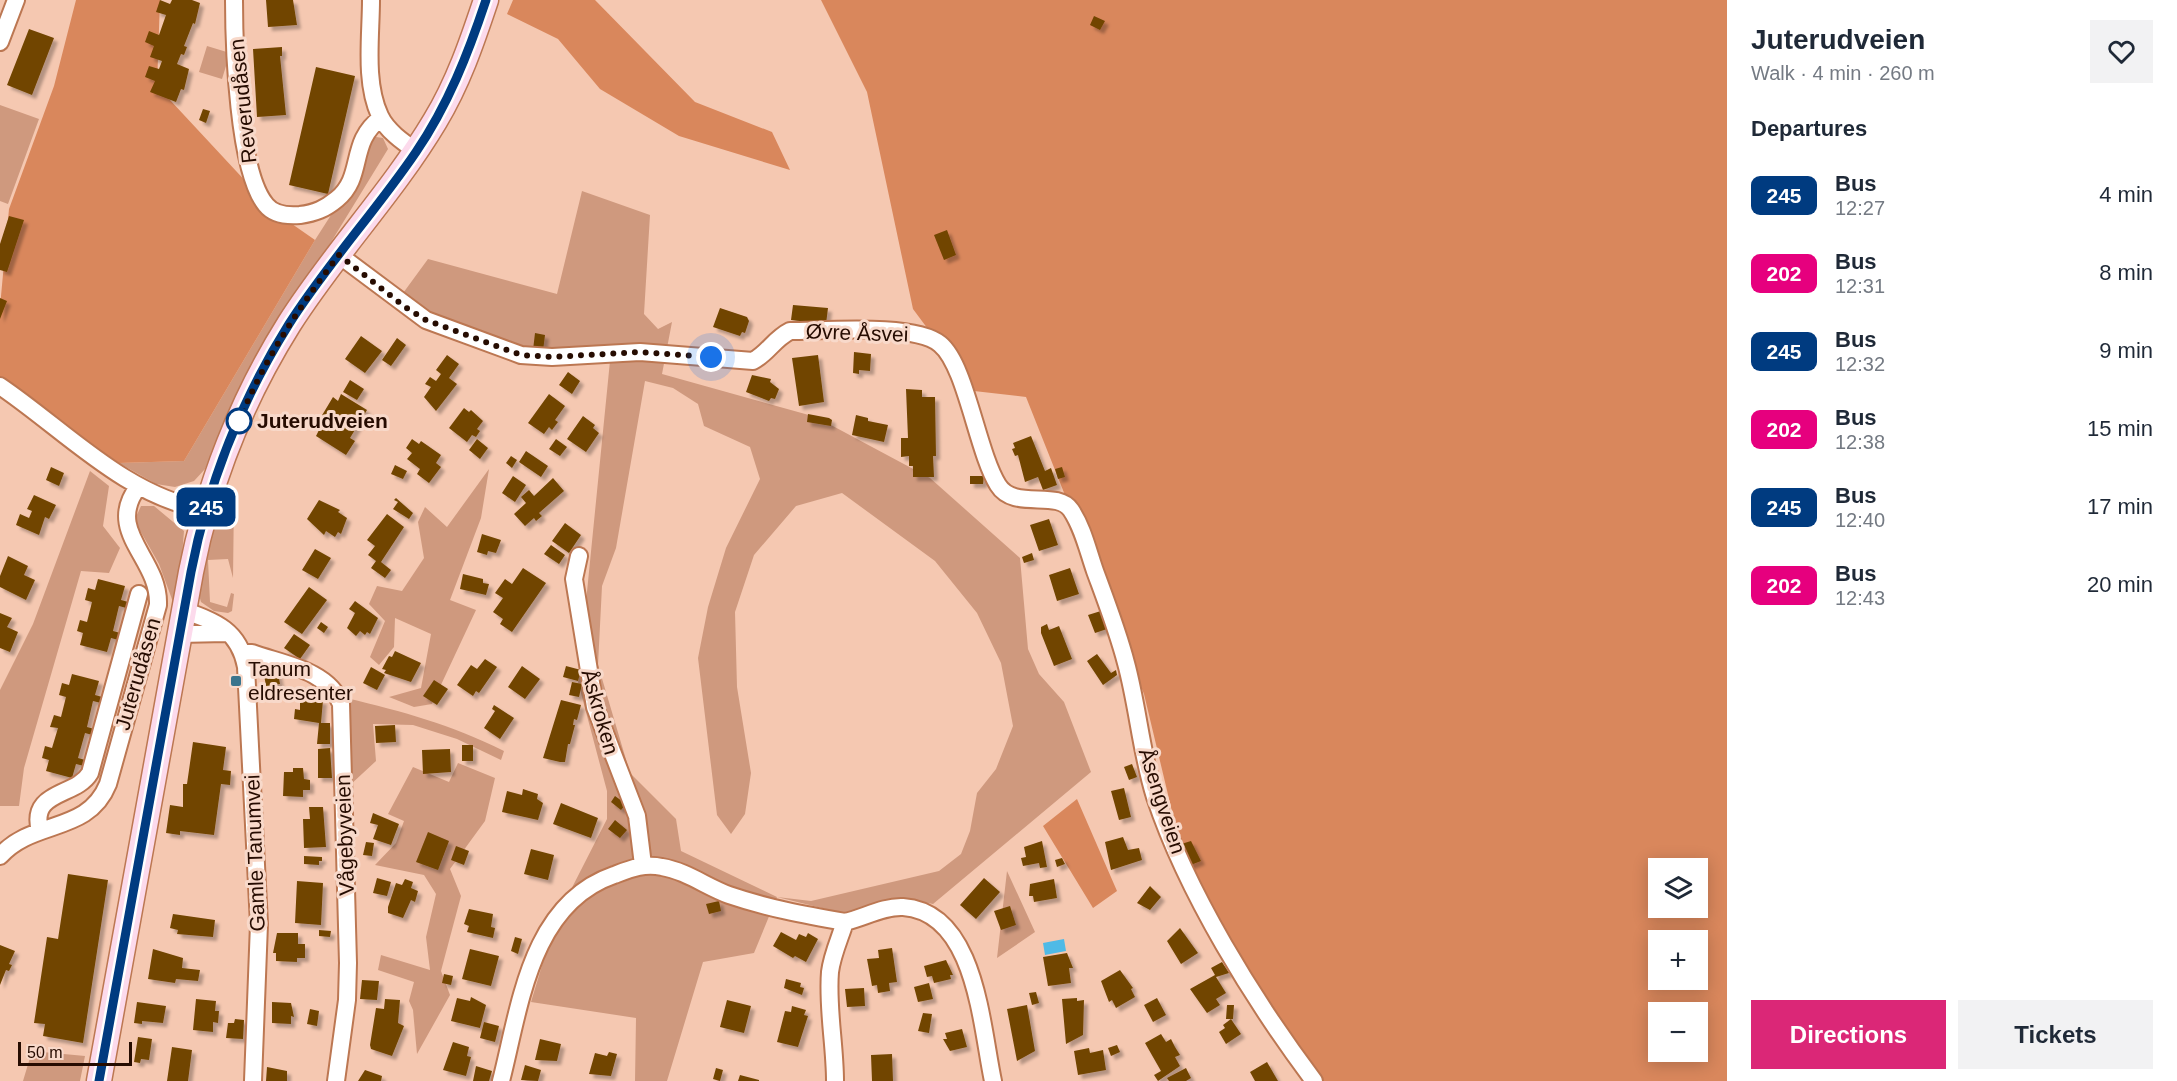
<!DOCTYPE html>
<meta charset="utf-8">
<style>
body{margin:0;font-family:Arial,sans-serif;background:#f2f2f3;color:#1f2937;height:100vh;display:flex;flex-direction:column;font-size:22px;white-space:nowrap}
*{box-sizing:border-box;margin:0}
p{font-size:20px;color:#747a83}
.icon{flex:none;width:33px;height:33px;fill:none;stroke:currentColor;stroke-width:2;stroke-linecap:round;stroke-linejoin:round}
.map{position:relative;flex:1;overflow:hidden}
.details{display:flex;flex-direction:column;background:#fff;width:450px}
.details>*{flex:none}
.badge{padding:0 12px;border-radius:9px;font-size:21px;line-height:39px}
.tools{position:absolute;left:1648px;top:858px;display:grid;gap:12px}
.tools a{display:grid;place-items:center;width:60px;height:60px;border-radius:0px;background:#fff;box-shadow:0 3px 15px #0003;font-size:30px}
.scale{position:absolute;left:18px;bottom:15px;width:114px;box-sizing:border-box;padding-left:6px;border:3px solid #260c01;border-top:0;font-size:16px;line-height:21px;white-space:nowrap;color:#260c01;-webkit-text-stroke:4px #f8d9ca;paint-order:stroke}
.you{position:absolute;width:30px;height:30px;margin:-15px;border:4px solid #fff;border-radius:50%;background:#1a73e8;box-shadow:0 0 0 9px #1a73e833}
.map>.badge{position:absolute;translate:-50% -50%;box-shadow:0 0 0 3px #fff}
h2{padding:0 24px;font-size:22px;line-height:54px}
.round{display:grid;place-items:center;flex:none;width:63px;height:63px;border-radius:0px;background:#f2f2f3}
.overview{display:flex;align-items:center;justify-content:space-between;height:102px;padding:0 24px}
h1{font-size:28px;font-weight:700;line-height:45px}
.button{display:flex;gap:12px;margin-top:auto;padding:12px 24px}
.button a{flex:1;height:69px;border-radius:0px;background:#db2777;color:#fff;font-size:24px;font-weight:700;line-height:69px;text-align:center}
.button a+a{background:#f2f2f3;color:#1f2937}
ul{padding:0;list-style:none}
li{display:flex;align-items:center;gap:18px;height:78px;padding:0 24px}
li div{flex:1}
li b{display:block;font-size:22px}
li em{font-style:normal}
li .badge{min-width:66px;font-weight:700;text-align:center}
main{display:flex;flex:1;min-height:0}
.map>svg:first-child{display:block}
.green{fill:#cf997e;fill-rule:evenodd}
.forest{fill:#d9875c;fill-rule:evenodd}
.water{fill:#4fbae6}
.building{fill:#714504;filter:url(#shadow)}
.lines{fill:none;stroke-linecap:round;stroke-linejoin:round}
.minor-casing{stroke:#bc7752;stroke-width:20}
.secondary-casing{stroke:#bc7752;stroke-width:27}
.minor{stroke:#fff;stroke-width:16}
.secondary{stroke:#fcdaec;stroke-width:24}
.line-casing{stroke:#fff;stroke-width:14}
.line{stroke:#003b80;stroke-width:9}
.walk{stroke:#260c01;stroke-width:6;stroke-dasharray:0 10.8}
.stop-dot{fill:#fff;stroke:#003b80;stroke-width:3}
.poi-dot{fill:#3a748d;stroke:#f8d9ca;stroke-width:2}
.labels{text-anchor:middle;stroke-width:6;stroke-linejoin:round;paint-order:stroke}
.street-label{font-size:21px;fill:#260c01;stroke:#f8d9ca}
.stop-label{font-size:21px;font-weight:bold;fill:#260c01;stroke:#f8d9ca;text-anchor:start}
.poi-label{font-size:21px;fill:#260c01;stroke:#f8d9ca;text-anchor:start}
</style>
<main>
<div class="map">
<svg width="1727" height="1081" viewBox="0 0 1727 1081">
<defs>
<filter id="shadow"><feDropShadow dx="4" dy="4" stdDeviation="1.5" flood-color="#0004"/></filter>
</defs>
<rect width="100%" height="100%" fill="#f5c8b1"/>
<path class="green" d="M207,46L230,53L222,79L199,72Z
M0,105L39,119L8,204L0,201Z
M369,136L383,138L388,149L235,399L205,469L194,481L175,487L156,484L119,463L184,461L315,240L363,165Z
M582,191L650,215L644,314L658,329L672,322L662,374L816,417L930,478L1020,558L1028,649L1039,674L1064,702L1091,772L933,904L913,900L842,913L777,897L754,953L703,962L667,1081H635L636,1018L531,1002L556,919L607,819V791L578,682L610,361L523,353L398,300L428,259L557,294ZM645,381L673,388L698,404L704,426L750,447L760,479L726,548L708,607L698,658L717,815L731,834L745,814L751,773L737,687L735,612L754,555L796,506L842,493L935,561L977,613L1001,663L1013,726L996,769L977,793L970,831L961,854L939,871L811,901L777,897L681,851L676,819L630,773L598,665L602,586L616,548Z
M489,469L481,518L450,600L476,610L432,704L414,707L389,697L421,688L431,634L395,618L394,647L379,665L370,657L385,621L369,604L377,586L402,591L424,558L418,522L425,507L447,527Z
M90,471L109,486L103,526L120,548L109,573L81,571L24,768L19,806H0V690L33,624Z
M222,490L234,498L233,578L228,559L208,560L210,602L227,607L231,593L234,594L232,611L228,613L214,611L201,602L196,585Z
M141,506H154L184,531L181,568L173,602L159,564L138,527L136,517Z
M346,698C405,712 449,724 504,751L501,760L457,739L413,725L373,724L376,761L349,786Z
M458,763L495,778L485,821L450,869L461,896L441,971L450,995L417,1054L413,1010L409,1001L414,982L378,970L381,955L430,970L426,937L436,894L424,875L375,865L396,843L404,821L388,814L413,767L449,782Z
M1007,871L1035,932L997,958Z
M32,1051L85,1056L80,1081H23Z"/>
<path class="forest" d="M76,0H160L157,86L250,186L259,201L315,240L184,461L119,463L0,384V307L9,209L54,86Z
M513,0H595L695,102L772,132L790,170L679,136L600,89L558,39L507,14Z
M821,0H1727V1081H1317L1197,916L1144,694L1026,397L974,391L913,309L867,92ZM1659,868H1698V908H1659ZM1659,940H1698V980H1659ZM1659,1012H1698V1052H1659Z
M1077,799L1117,891L1093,908L1043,826Z"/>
<path class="water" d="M1064,939L1066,951L1045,955L1043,943Z"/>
<path class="building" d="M160,0L170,4L172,0H192L200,3L195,24L193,23L184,46L187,47L184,55L181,54L177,64L189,69L184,90L181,89L176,102L150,92L155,81L145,77L149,66L159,69L162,61L150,57L154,46L145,42L149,31L159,35L166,15L156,12Z
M266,0H293L297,25L268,27Z
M1094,16L1105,21L1100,30L1090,25Z
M29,29L54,38L32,95L7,85Z
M282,47V56H280L286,115L257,117L253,49Z
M316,67L355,76L328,194L289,185Z
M203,109L210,111L206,123L199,120Z
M9,216L24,220L7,272L0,270V244Z
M947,230L956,255L944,260L934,235Z
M0,298L7,301L0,319Z
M793,305L828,308L826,324L791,320Z
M720,308L747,317L749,321L745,333L742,332L740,336L713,327Z
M535,333L545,335L543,351L533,350Z
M361,336L382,351L365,373L345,359Z
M397,338L406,345L391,366L382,360Z
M854,352L871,354L870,371L859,370V374L853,373Z
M447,355L459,364L449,378L457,384L436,411L424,397L431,387L425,384L430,377L436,381L441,374L436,370Z
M818,355L824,402L799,406L792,358Z
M568,372L580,381L572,394L559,385Z
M752,375L771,379L770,382L779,389L775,399L771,398L769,401L746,392Z
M350,380L364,389L357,400L343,392Z
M906,389L922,390V397H935L936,456H933L934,477H913V466H909V456L901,457V438H908Z
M341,394L367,410L350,438L355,441L346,455L316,436L319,430L315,427L333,397L338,401Z
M549,394L565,406L555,420L558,422L552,430L549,427L544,434L528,423Z
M464,408L469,412L471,410L483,421L477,429L480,431L476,437L472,435L467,442L449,428Z
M808,414L829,418L832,420L831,426L807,422Z
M856,415L868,418V421L888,425L884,442L852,435Z
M583,416L595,425L593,428L599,433L586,452L567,439Z
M1031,436L1045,471L1051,468L1057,485L1043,490L1038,477L1025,482L1018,455L1015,456L1012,449L1015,448L1013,443Z
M412,439L419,444L421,441L441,455L436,463L441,467L429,483L417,474L420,469L407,459L412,453L406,448Z
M477,439L488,448L480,459L469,450Z
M556,439L567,447L560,456L549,449Z
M526,451L548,466L541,477L519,462Z
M511,456L517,460L512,468L506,463Z
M395,465L407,471L403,479L391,474Z
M51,467L64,473L59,486L46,480Z
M1062,467L1065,477L1058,479L1055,469Z
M513,476L526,485L515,502L502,493Z
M970,476H984L983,484H970Z
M553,478L564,491L539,513L542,516L536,521L534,518L525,526L514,514L526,503L521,497L529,490L534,496Z
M34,495L56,505L49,519L45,517L39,535L16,525L20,514L29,518L32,511L27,509Z
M396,498L413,513L409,519L393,509L398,502L394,500Z
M319,500L340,510L338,512L347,518L341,534L338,532L335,537L326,531L324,535L307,519Z
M387,514L404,527L381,562L391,570L385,578L371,568L376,561L368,555L375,546L367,540Z
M1049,519L1058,545L1039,551L1030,525Z
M565,523L581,535L569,553L552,541Z
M482,534L501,540L496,553L488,551L487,555L477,552Z
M551,545L565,555L559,564L544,554Z
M315,549L331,558L318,579L302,570Z
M1032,553L1034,560L1024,563L1022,557Z
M8,556L28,566L24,575L35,580L26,600L0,587V576Z
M523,568L546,583L512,632L500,624L503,619L493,612L503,598L495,593L505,579L512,584Z
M1070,568L1079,594L1057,601L1049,575Z
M463,574L483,579V583L489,584L486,595L460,589Z
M98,579L125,586L121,600L132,603L130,609L119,606L113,631L124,634L122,641L111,638L107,652L80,645L83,633L77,631L80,620L87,622L92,602L85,600L88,588L95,590Z
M309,587L327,600L302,634L284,622Z
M355,601L378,618L370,634L367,632L365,635L360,631L356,636L347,628L355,613L349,609Z
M1104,610L1110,628L1095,633L1088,615Z
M0,613L12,618L7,627L18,632L10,652L0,648Z
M321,622L328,627L324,633L317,628Z
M1047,624L1049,630L1059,626L1072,659L1054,666L1041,633V627Z
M294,634L310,645L300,659L284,648Z
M395,651L421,663L411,682L384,673L386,670L382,669L389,656L392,657Z
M1097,654L1111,673L1116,670L1117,675L1103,685L1087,661Z
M485,659L497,667L479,693L476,691L473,696L457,685L471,665L477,669Z
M522,666L540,679L525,699L508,687Z
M566,666L581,670L578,681L563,677Z
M371,667L385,675L377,690L363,683Z
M278,673L280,684L266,686L264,675Z
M72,674L99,681L95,695L106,698L105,704L93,701L87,727L98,730L96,736L85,733L78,758L89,761L88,767L76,764L72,778L46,771L49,760L42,758L45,746L52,748L58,728L50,727L54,715L61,717L66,697L59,695L62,683L69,685Z
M434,680L448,689L437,705L423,696Z
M572,682L582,684L579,697L569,695Z
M300,699L323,700L321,723H330V744H317L319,723L294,719L295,709L300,710Z
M561,700L581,705L577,720L574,719L573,725H575L570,744H568L565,762H560L543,758Z
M494,705L514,718L500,739L484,728L495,711L492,709Z
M395,725L396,742L376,743L375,726Z
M193,742L226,747L223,770L231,771L230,785L221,784L214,835L180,831V835L166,833L170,805L183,807V784H187Z
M462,745H473V761H462Z
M330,748L332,778H318V749Z
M450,749L451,772L423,774L422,750Z
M1132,764L1137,777L1129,780L1124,767Z
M293,768H303L304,779L310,780V790H303V797L283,796L284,772H293Z
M1124,788L1131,817L1119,820L1111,791Z
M523,789L538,794L537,799L543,803L538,820L502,812L507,791L522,795Z
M615,796L626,804L621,810L611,802Z
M561,803L598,818L591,838L553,824Z
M309,807H323L326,847L304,848L303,819H310Z
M373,813L399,824L391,845L373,839L378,825L370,823Z
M615,820L627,830L620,838L608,829Z
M428,832L449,841L438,870L416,862Z
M1123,837L1128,850L1139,848L1142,860L1111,870L1105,842Z
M1042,841L1047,867L1040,868L1039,863L1023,866L1021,858L1026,857L1024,847Z
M1191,841L1201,861L1188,866L1178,845Z
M366,842L374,843L372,856L363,855Z
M456,846L469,851L464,865L451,860Z
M531,849L554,855L548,880L524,874Z
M304,856L322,857V861H319V865L304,864Z
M1062,858L1065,864L1057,867L1055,860Z
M68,874L108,880L83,1043L43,1036L45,1024L34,1023L47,937L58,939Z
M377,878L391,882L387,896L373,893Z
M984,878L1000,892L976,919L960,905Z
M405,879L413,882L411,888L418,891L415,902L411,900L403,918L388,913V907L396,883L402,885Z
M1054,879L1057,898L1034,902L1033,896H1029L1030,884Z
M297,881L323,883L321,925L295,923Z
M1150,886L1161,897L1150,910L1137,903Z
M719,901L721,911L709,914L706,904Z
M1010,906L1016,925L1001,930L994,911Z
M469,909L493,914L491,927L495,928L493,938L467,932L469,926L464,924Z
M173,914L215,920L213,937L177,934L178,930L170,928Z
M1180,928L1198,953L1181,964L1167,941Z
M319,930L331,931L330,937L319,936Z
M781,932L796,940L799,934L806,937L808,933L818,939L806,962L795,956L793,958L773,946Z
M277,933H298V944H305V958H297V962L276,961V953H273Z
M515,937L522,939L518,954L511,951Z
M0,945L15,951L9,964L12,965L9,971L6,970L0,985Z
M892,948L897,982L889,983L890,991L878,993L877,985L872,986L867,959L879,958L878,950Z
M153,949L183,958L182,968L200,970L198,981L176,979L175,983L148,979Z
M470,949L499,956L491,986L462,979Z
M1067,953L1073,968H1069L1071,983L1048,986L1043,957Z
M946,960L953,975H950L951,979L934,983L932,976L927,977L924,966Z
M1222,962L1229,973L1216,977L1226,993L1216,999L1220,1005L1207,1013L1190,989L1215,975L1211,968Z
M1120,970L1133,988L1131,989L1135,997L1116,1008L1112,1000L1109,1002L1101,981Z
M444,974L453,976L451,985L442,983Z
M786,979L801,983L800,987L804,988L802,995L784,988Z
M362,980L379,981L377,1000L360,999Z
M929,983L933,999L918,1002L914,987Z
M864,988L865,1006L847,1007L845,989Z
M1036,992L1039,1003L1032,1005L1029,993Z
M471,997L486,1005L480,1028L451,1021L457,998L470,1001Z
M1077,998V1001L1084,1000L1083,1035L1066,1044L1062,999Z
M1157,998L1166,1015L1153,1022L1144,1005Z
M196,999L216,1001L215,1011H219L218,1023L213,1022V1032L193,1030Z
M385,999L400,1000L398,1023L404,1026L392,1056L371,1049L370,1045L376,1008L384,1009Z
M727,1000L751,1006L744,1033L720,1027Z
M137,1002L166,1006L163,1023L142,1021V1024L134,1023Z
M272,1002L291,1003L294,1017L291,1016V1024L272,1023Z
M1027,1005L1035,1051L1017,1061L1007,1009Z
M1227,1005H1234L1233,1019H1226Z
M792,1006L806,1010L804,1015L808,1016L798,1047L777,1042L785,1011L791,1012Z
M310,1009L319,1011L317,1026L307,1024Z
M923,1013L932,1014L929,1033L918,1031Z
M235,1019L244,1020L243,1039L226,1038L228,1023H234Z
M1231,1019L1241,1034L1226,1044L1219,1032L1225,1028L1223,1025Z
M484,1022L499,1026L495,1042L480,1038Z
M962,1029L967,1047L950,1051L943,1039H947L945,1033Z
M1161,1034L1166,1042L1171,1039L1175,1047L1180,1055L1175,1057L1180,1066L1158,1081L1154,1075L1161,1071L1145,1043Z
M138,1037L152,1039L149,1060L141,1059L140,1063L134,1062Z
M540,1039L561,1044L557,1061L535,1060Z
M453,1042L469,1047L467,1056L471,1057L466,1076L443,1070Z
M1117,1045L1120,1052L1111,1056L1108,1048Z
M172,1047L192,1050L188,1081H167Z
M1089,1048L1090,1053L1103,1050L1106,1070L1078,1075L1074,1051Z
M609,1052L617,1054L611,1076L589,1074L595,1053L607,1056Z
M892,1054L893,1081H872L871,1055Z
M1267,1062L1278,1081H1255L1250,1072Z
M525,1065L541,1070L538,1081L521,1080Z
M476,1066L492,1071L489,1081H473Z
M267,1067L287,1071V1081H266Z
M716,1068L723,1070L720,1081L713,1079Z
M1186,1068L1191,1078L1186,1081H1169L1167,1078Z
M365,1070L382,1076L381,1081H358Z
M740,1075L759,1080V1081H738Z"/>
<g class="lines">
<defs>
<path id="minor" d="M234,0C234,46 238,172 266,205C274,215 288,216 300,215C315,213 325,209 337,199C365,176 348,142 381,118
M371,0C371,36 364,82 380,116C387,131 403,142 416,151
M0,42L16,0
M339,255L426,320L521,355L552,357L640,352L753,361C768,353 774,339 790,331C824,331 915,323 940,344C966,365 977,451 998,485C1014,511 1057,489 1071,510C1083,528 1088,551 1095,571C1106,601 1118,632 1126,663C1138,707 1141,753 1155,797C1187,893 1254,1001 1314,1081
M0,386C65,430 125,496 205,510
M579,556L574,579L595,707L637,816L643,865
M183,610C216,622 239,630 246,667L259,924L253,1081
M179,634L226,633
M243,653H252C282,664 329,670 341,704L348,963L347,1000L336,1081
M40,831C29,790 76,797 90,773L139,594
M0,856C33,819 88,834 108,784L158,605C160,558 104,532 138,487
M501,1081C520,1007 530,904 614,875C630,869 644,863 662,867C686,871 707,887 729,895C767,908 805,915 845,922
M835,1081C835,1045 827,1007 830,972C832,955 840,938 845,922C863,918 884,906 903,907C976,912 981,1025 993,1081"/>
<path id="secondary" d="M99,1081L191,572C208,485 242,399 289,324C334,253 392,193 435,121C458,83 472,42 486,0"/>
</defs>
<use href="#minor" class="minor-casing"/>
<use href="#secondary" class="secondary-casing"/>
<use href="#minor" class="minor"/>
<use href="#secondary" class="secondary"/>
</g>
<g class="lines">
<defs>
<path id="line" d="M99,1081L191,572C208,484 242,399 289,324C327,264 376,211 416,152C448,105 468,54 486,0"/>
</defs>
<use href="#line" class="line-casing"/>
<use href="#line" class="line"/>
<path class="walk" d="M239,421C264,360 299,307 339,255L405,307L426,320L521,355L552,357L640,352L711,357"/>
</g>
<circle class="stop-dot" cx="239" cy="421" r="12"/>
<rect class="poi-dot" x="230" y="675" width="12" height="12" rx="3"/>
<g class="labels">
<g class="street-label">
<text transform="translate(243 101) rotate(-96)" y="7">Reverudåsen</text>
<text transform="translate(857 333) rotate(2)" y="7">Øvre Åsvei</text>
<text transform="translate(138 674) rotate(-74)" y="7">Juterudåsen</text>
<text transform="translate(600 712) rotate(74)" y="7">Åskroken</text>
<text transform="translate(1162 801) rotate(72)" y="7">Åsengveien</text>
<text transform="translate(345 835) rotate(-92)" y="7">Vågebyveien</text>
<text transform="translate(255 853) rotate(-92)" y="7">Gamle Tanumvei</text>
</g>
<g class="stop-label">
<text x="257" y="428">Juterudveien</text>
</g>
<g class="poi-label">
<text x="248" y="676">Tanum<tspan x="248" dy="24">eldresenter</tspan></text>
</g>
</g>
</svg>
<div class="tools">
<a><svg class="icon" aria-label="layers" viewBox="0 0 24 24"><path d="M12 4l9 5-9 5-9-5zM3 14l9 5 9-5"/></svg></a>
<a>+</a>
<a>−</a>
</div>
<div class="scale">50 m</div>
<div class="you" style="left:711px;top:357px"></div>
<b class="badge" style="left:206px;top:507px;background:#003b80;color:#fff">245</b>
</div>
<section class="details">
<div class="overview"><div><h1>Juterudveien</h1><p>Walk · 4 min · 260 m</p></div><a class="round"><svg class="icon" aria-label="heart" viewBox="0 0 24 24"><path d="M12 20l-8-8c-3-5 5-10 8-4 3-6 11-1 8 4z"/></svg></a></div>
<h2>Departures</h2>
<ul>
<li><span class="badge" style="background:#003b80;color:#fff">245</span><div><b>Bus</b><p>12:27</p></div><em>4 min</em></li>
<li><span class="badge" style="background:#e6007e;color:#fff">202</span><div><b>Bus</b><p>12:31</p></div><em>8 min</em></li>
<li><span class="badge" style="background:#003b80;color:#fff">245</span><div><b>Bus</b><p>12:32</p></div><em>9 min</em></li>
<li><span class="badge" style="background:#e6007e;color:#fff">202</span><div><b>Bus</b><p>12:38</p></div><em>15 min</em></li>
<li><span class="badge" style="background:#003b80;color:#fff">245</span><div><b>Bus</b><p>12:40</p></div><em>17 min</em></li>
<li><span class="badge" style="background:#e6007e;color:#fff">202</span><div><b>Bus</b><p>12:43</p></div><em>20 min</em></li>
</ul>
<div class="button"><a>Directions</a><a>Tickets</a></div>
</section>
</main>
